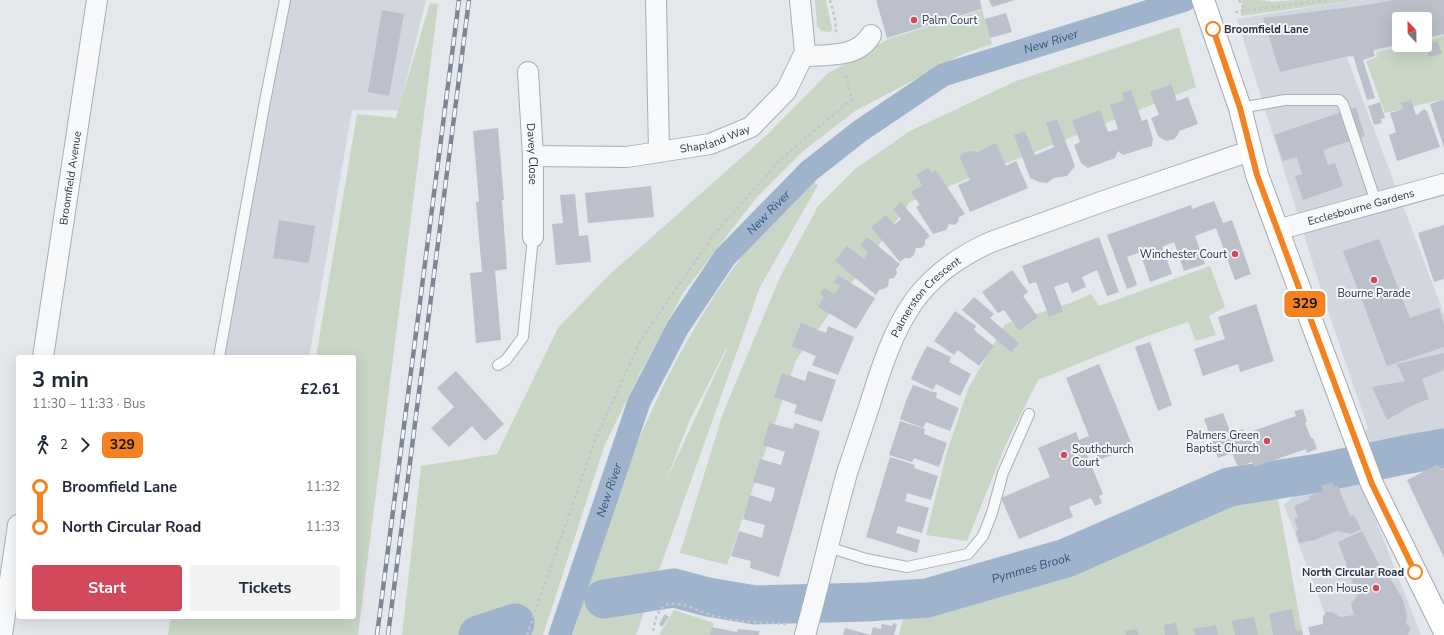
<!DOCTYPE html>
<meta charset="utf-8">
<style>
body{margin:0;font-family:"Nunito Sans",sans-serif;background:#f2f2f3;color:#1f2937;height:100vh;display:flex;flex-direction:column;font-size:15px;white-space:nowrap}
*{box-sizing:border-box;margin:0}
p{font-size:13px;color:#747a83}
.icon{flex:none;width:22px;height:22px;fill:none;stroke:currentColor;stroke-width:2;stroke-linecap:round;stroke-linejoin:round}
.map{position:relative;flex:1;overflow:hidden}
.drawer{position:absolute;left:16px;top:355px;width:340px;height:264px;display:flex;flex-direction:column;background:#fff;border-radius:4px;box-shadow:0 4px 16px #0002}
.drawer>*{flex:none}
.badge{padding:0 8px;border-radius:6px;font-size:14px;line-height:26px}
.needle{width:26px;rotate:338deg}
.tools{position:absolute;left:1392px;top:12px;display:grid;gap:8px}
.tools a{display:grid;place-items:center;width:40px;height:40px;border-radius:4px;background:#fff;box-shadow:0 4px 16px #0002;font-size:20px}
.map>.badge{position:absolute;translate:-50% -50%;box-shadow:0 0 0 2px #fff}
.legs{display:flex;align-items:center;gap:6px;height:44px;padding:0 16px;font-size:13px}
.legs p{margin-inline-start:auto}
.head{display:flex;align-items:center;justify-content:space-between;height:68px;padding:0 16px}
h1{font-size:22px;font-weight:700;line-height:30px}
.button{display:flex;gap:8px;margin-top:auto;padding:8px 16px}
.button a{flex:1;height:46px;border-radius:4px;background:#d1495b;color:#fff;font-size:16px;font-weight:700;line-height:46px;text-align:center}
.button a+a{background:#f2f2f3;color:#1f2937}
ul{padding:0 16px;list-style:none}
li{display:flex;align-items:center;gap:14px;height:40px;font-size:15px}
li i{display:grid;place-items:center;width:6px;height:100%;margin:0 5px;background:currentColor}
li i::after{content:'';width:10px;height:10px;margin:-5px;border:3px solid;border-radius:50%;background:#fff}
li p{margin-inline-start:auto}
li:first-child i{background:linear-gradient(#0000 50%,currentColor 0)}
li:last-child i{background:linear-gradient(currentColor 50%,#0000 0)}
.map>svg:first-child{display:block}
.built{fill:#d2d6de}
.green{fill:#c9d6c5;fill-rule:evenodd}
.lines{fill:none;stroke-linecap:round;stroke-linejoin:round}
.canal{stroke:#9fb4cc;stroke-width:23}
.river{stroke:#9fb4cc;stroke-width:39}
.building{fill:#bbc0ca}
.lane-casing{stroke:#a9aeb7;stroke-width:12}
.street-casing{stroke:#a9aeb7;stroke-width:22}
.primary-casing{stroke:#a3abb8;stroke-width:24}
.path{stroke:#c2c5cb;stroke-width:2.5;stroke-dasharray:3 3;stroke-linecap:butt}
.lane{stroke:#f7f8fa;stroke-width:10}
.street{stroke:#f7f8fa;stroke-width:20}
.primary{stroke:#fff;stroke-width:22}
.rail-casing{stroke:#7d8696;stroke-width:4.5}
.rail{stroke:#f4f6f9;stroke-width:3;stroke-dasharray:9;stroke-linecap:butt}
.line-1-casing{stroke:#fff;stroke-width:9}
.line-1{stroke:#f58220;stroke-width:6}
.poi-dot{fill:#d1495b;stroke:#f4f6f9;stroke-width:1.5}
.stop-1-dot{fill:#fff;stroke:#f58220;stroke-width:2}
.labels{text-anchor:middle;stroke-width:4;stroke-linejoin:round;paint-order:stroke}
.poi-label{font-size:11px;fill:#2b3445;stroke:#f4f6f9;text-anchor:end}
.stop-label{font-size:11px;font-weight:bold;fill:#2b3445;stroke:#f4f6f9;text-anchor:start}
.street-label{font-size:11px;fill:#2b3445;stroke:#f4f6f9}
.water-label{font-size:12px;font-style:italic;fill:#34527a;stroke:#f4f6f9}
</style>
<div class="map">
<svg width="1444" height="635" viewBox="0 0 1444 635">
<rect width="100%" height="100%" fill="#e4e7ec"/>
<path class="built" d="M285,0H426L399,110H352L309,357H214Z
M1354,0H1444V35L1425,39V19H1399V45H1400L1347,58L1444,314V435L1390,446L1356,470L1421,635H1333L1284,505L1368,428L1324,299L1237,19Z"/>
<path class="green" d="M815,0H826L832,28L831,32L822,31L817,26Z
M1242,0H1260L1272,2L1296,0H1354L1241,16Z
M430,3L438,4L358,635H168L171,617H354V357H316L357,114L396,118Z
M982,10L992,44L963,54L855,111L802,152L756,198L683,293L639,375L605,444L543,635H402L421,466L497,454L558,328L608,276L769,133L827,74L888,39Z
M1179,27L1196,87L910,202L796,360L727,565L680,553L723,413L780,277L818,206L855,169L910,131L1016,81Z
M1444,36V99L1385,113L1366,61L1377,57L1376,52L1407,45H1425V41Z
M810,180L818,185L760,287L636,635H573C586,592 598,548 613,505C653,396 703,297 780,209C789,199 800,189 810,180ZM726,349H727L666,481L689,422Z
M1210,266L1225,307L1209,316L1216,335L1196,341L1188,322L1147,336L1038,380L1006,444L967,541L926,535L946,455L968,389L1005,324L1070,303L1091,294L1099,306Z
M1276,488L1302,630L1277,635H899L905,611L928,609L1068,567L1156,529L1235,492Z
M674,610L714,623L710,635H659Z"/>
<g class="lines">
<path class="canal" id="s1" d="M560,635L639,402L678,327L725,257L809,171L860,131L943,75L1185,0"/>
<g class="river">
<path id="s2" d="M604,599L674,588L708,597L755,605L867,602L927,598L1066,558L1229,487L1319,473L1404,455L1444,448"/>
<path d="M478,635L515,623"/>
</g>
</g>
<path class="building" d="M876,0H980L982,9L887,38Z
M989,0H1015L992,7Z
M1393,0H1444V34L1425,38V19H1399V44L1373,50L1375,56L1363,60L1375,98L1367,100L1353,55L1280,72L1263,18L1367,5Z
M382,10L404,14L389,96L368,92Z
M1006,13L1012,32L990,38L985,19Z
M1437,41L1442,53L1429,57L1425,46Z
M1171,84L1177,101L1188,97L1198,124L1179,131L1178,135L1174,139L1166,141L1158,136L1151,118L1159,115L1150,92Z
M1131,90L1142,121L1147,119L1153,139L1152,146L1123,155L1118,151L1115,158L1088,168L1081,163L1074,145L1080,142L1072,120L1100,110L1108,132L1118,129L1110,105L1122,101L1124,99L1122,93Z
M1444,99V148L1430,104Z
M1411,100L1416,115L1419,114L1421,111L1424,109L1427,111L1440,147L1397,161L1389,135L1396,132L1390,113L1403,109L1401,103Z
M1380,102L1385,118L1381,119L1382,123L1374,125L1368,106Z
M1356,107L1365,136L1323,150L1328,165L1335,163L1343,186L1303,200L1295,176L1302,174L1297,157L1283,161L1274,135Z
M1057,119L1075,166L1067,176L1054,178L1047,183L1039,182L1030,178L1014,135L1025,131L1035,155L1045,151L1054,147L1046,123Z
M498,128L504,200H502L507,269L495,271L501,340L476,343L470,273L482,272L476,202H479L473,131Z
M996,143L1006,166L1016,161L1028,188L970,212L958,185L970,180L960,158L962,154L965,152L971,151L977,152Z
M928,168L932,173L936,170L965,214L959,217L958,222L954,225L949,224L946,230L933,234L916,207L920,205L911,192L922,185L916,175Z
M651,186L654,217L588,223L585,193Z
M575,194L579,236L588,235L591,262L556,265L552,224L563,223L560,195Z
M1214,201L1223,223L1232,220L1251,274L1235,280L1216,228L1195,236L1205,264L1184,271L1174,242L1162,247L1172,274L1150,282L1140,252L1127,257L1137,285L1127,289L1107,235L1191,205L1192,209Z
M901,202L930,236L925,240V245L921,248H916L914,255L910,258H905L900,262L871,227L886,215L894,225L901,219L893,209Z
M279,220L315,226L309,263L273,258Z
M1444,225V279L1434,282L1418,233Z
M867,237L900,264L896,269L897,273L894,278L889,279L888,286L884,289L879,290L876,295L835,261L847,246L864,259L868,252L860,245Z
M1099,237L1119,292L1107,296L1097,270L1082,277L1086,287L1072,293L1068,282L1054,287L1063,311L1049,317L1036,282L1029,284L1022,266Z
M1379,239L1410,318L1439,308L1444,324V347L1387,366L1343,251Z
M1012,270L1028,292L1023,296L1038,317L1019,331L1004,310L998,313L982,292Z
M838,275L875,298L856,329L818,307L824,297L820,294L824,288L835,294L840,286L834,282Z
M974,297L994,314L990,318L1019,343L1011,352L962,310Z
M1256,304L1274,361L1240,372L1238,364L1203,376L1194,349L1225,339L1218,317Z
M955,311L976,326L974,330L994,346L979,366L958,350L954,355L934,341Z
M801,323L826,333L828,326L854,337L838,375L812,365L816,356L792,346Z
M1150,342L1172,405L1158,411L1135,347Z
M927,346L951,357L949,362L971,374L960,396L936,384L933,390L911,379L919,361Z
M1444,353V370L1422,379L1429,399L1413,405L1387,420L1372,387L1405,381L1397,364Z
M1099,364L1133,447L1099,460L1093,446L1085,450L1103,494L1099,496L1102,503L1095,506L1091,498L1069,507L1073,517L1019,539L1001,498L1050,477L1038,448L1076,432L1079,440L1089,436L1066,378Z
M456,371L504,424L485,441L472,426L449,447L431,428L454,407L437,388Z
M808,371L836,380L822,422L794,413L797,405L774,397L782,373L805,381Z
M913,385L937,393L936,398L959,408L950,431L926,422L923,428L900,419L906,401Z
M1303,409L1307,422L1305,423L1311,438H1313L1317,449L1307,453L1306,449L1254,467L1252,462L1238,467L1232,453L1218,458L1204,419L1223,413L1231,434L1243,429L1244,434L1296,416L1294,411Z
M900,421L925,429L924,434L947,443L939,467L914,458L912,462L889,455Z
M769,423L793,429L795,423L820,431L779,577L750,568L751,561L731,556L739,531L762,538L763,532L765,525L743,519L750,495L771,502L774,494L775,488L753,482L760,459L781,465L783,458L785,452L763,445Z
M890,457L915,465L914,468L938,476L931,500L907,493L906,498L905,501L929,508L922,533L898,526L896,533L920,540L917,553L866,537Z
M1437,465L1444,469V558L1407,480Z
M1332,482L1334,487L1338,486L1350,516L1354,515L1361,529L1351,534L1337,531L1317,539L1316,540L1299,543L1296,532L1298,530L1294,519L1298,517L1294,506L1310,499L1309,496L1323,491L1321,486Z
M1362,531L1384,575L1389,576L1403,600L1407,615L1406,624L1411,627L1408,635H1310L1308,627L1323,624V617L1326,612H1332L1340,617L1354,615L1351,604L1358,594L1350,577L1347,578L1344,575L1343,570L1347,566L1338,542Z
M1292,609L1296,631L1302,630L1303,635H1273L1269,614Z
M665,614L669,617L662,627L659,624Z
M1254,617L1258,635H1235L1232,621Z
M893,623L897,624L894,635H871L873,627L881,629L882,624L892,626Z
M1176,623L1178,635H1165L1164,625Z
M1216,625L1218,635H1195L1193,629Z
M712,627L737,632L738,629L760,631L758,635H710Z
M845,628L871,635H843Z
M1137,629L1138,635H1126L1125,631Z"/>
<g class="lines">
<defs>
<path id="lane" d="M1240,108L1285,100H1339L1343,104L1376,202
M219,357L265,101L285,0
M498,365L506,360L523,337L533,237
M828,547L866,559L907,567L968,554L983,536L992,513L1003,473L1029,414"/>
<g id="street">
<path d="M656,0L659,152"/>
<path d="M804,56C827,55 858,58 871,35"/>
<path id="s3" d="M528,72L533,156V237"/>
<path id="s4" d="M533,156L627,157L710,144L751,127L786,91L805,52L800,0"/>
<path id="s5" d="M1277,230L1444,184"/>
<path id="s6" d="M43,357L97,0"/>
<path d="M2,635L18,525"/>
<path id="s7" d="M805,635C820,581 832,527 847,473C854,452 861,431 868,410C880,372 891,334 914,301C933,275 962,255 991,242L1101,202L1250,151"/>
</g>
<path id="primary" d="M1203,0L1240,108L1257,175L1372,484L1444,630"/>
</defs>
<use href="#lane" class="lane-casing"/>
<use href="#street" class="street-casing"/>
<use href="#primary" class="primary-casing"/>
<path class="path" d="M830,0L835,18L836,33
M1239,0L1245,10
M1235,12L1328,0
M653,631C655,622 657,607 669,604C681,602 695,609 705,613C730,623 760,622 787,624
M527,635L595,440L641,340L712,237L781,159L852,99L845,73"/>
<use href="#lane" class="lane"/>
<use href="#street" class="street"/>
<use href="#primary" class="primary"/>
<defs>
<path id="rail" d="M377,635L459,0
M388,635L469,0"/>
</defs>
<use href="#rail" class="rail-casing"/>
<use href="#rail" class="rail"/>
</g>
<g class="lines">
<defs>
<path id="line-1" d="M1213,29L1240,108L1257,175L1372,484L1415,572"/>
</defs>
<use href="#line-1" class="line-1-casing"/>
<use href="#line-1" class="line-1"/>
</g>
<g class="poi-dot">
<circle cx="914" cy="20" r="4"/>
<circle cx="1235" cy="254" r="4"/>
<circle cx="1374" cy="280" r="4"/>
<circle cx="1267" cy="441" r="4"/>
<circle cx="1064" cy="455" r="4"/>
<circle cx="1376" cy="588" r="4"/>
</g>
<g class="stop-1-dot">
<circle cx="1213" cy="29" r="7"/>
<circle cx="1415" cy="572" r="7"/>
</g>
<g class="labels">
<g class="poi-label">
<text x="922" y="24" text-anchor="start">Palm Court</text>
<text x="1227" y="258">Winchester Court</text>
<text x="1374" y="297" text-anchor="middle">Bourne Parade</text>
<text x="1259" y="439">Palmers Green<tspan x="1259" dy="13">Baptist Church</tspan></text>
<text x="1072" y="453" text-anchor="start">Southchurch<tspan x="1072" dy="13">Court</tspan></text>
<text x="1368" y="592">Leon House</text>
</g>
<g class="stop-label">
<text x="1224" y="33">Broomfield Lane</text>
<text x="1404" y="576" text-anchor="end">North Circular Road</text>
</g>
<g class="street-label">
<text dy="4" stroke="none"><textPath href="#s4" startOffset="184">Shapland Way</textPath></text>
<text dy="4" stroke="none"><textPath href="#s3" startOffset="82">Davey Close</textPath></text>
<text dy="4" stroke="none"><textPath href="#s6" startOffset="181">Broomfield Avenue</textPath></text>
<text dy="4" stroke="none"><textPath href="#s5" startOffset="87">Ecclesbourne Gardens</textPath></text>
<text dy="4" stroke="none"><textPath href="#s7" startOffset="363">Palmerston Crescent</textPath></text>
</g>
<g class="water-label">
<text dy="4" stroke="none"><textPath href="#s1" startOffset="813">New River</textPath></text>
<text dy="4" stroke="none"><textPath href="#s1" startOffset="477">New River</textPath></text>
<text dy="4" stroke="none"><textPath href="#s1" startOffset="153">New River</textPath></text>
<text dy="4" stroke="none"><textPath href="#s2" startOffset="434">Pymmes Brook</textPath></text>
</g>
</g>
</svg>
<div class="tools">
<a><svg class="needle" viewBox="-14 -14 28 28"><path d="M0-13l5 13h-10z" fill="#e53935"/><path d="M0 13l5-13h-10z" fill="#747a83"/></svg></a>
</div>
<b class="badge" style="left:1305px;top:304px;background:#f58220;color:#111">329</b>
<section class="drawer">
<div class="head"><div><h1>3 min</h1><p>11:30 – 11:33 · Bus</p></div><b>£2.61</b></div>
<div class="legs"><svg class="icon" aria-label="walk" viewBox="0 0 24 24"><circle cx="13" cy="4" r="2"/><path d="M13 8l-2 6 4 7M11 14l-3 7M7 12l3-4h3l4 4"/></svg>2<svg class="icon" aria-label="forward" viewBox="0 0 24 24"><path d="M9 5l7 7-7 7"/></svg><b class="badge" style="background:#f58220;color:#111">329</b></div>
<ul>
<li><i style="color:#f58220"></i><b>Broomfield Lane</b><p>11:32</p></li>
<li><i style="color:#f58220"></i><b>North Circular Road</b><p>11:33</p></li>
</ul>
<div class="button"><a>Start</a><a>Tickets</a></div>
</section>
</div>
